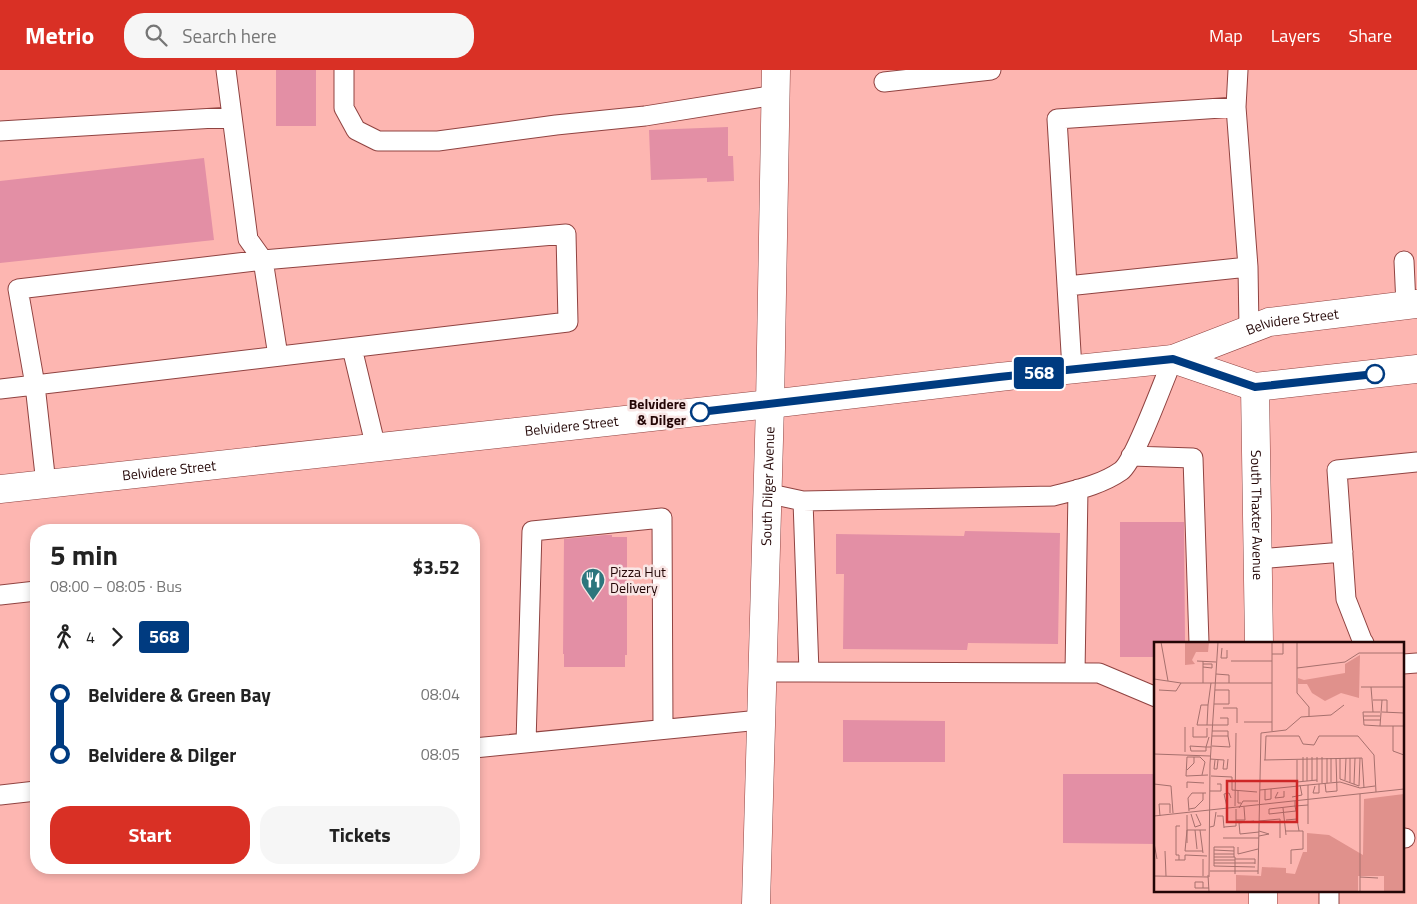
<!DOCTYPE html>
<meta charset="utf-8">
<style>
body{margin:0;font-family:"Titillium Web",sans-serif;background:#f6f6f6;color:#222;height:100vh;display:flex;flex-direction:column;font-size:19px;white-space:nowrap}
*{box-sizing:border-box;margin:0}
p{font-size:16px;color:#767676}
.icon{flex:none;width:28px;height:28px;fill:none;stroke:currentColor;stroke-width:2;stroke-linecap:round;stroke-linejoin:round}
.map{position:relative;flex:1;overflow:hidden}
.sheet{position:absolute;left:30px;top:454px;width:450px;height:350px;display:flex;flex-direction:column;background:#fff;border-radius:20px;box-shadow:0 2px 8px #0003}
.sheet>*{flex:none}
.badge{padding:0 10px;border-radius:4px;font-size:18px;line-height:32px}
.map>.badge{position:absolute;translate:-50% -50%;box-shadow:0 0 0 2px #fff}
.legs{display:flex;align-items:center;gap:8px;height:55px;padding:0 20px;font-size:16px}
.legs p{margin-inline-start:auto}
.headline{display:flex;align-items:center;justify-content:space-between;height:85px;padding:0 20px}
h1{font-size:28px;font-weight:700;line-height:38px}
.button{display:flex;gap:10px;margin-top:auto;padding:10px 20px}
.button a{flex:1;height:58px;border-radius:20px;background:#d93025;color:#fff;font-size:20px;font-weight:700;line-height:58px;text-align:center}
.button a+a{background:#f6f6f6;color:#222}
ul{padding:0 20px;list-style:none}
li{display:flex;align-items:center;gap:18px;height:60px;font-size:19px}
li i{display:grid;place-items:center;width:8px;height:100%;margin:0 6px;background:currentColor}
li i::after{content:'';width:12px;height:12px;margin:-6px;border:4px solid;border-radius:50%;background:#fff}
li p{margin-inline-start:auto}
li:first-child i{background:linear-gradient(#0000 50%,currentColor 0)}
li:last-child i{background:linear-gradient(currentColor 50%,#0000 0)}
header{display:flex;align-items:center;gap:30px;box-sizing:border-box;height:70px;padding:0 25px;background:#d93025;color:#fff}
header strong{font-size:24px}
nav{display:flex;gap:28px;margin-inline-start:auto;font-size:18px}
.search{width:350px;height:45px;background:#f6f6f6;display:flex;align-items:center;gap:12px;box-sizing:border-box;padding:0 18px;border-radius:20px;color:#767676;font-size:19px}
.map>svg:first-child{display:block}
.building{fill:#e38fa5}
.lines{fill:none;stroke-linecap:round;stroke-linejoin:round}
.lane-casing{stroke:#904341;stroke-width:21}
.street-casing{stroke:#904341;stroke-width:29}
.secondary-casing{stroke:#904341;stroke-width:29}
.lane{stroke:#fff;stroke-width:19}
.street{stroke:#fff;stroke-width:28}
.secondary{stroke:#fff;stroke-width:28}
.line-1-casing{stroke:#fff;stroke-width:11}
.line-1{stroke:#003b80;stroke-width:8}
.stop-1-dot{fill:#fff;stroke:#003b80;stroke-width:2.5}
.labels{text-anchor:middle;stroke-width:5;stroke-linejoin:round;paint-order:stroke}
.street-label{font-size:14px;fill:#230606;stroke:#f9e6e5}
.stop-label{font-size:14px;font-weight:bold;fill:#230606;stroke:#f9e6e5;text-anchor:end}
.poi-label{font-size:14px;fill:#230606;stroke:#f9e6e5;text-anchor:start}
.inset-road{fill:none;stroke:#a6706d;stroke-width:1}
.view{fill:#cd2626;fill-opacity:0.15;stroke:#cd2626;stroke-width:2.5}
.inset-edge{fill:none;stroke:#230606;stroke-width:2.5}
</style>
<header>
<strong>Metrio</strong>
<div class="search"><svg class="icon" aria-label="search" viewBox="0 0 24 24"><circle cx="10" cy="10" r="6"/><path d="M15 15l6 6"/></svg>Search here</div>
<nav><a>Map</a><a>Layers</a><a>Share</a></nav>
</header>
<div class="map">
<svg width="1417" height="834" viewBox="0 0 1417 834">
<rect width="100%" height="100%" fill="#fdb6b1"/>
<path class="building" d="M276,0H316V56H276Z
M728,57V86H733L734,111L707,112V108L651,110L649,60Z
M204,88L214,170L0,193V111Z
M1120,452H1184L1185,573H1156V587H1120Z
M965,461L1060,463L1058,574L968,573L967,580L843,579L844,504H836V464L964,466Z
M605,465H612V467H627V585H625V597H564V584H563L564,469Z
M843,650L945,651V692H843Z
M1063,704H1156V774L1063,773Z"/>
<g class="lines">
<defs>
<path id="lane" d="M226,0L248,169L263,190L278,286
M344,0V38L356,60L378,71H438L556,55L645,46L775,25
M1238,0L1236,37L1248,197L1249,259
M884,12L991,0
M0,61L232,47
M566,164L568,252L35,315L18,219L263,190Z
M1404,191L1406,235
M1067,216L1248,197
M352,278L376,378
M1072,299L1057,49L1236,37
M0,319L35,315L46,414
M1131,386L1193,388L1199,573
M803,431L1053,426C1076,420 1101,415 1121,401C1135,391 1164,309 1173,289
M1257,489L1343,482
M0,525L36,521
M1364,573L1362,570L1346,529L1337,400L1417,392
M1403,594L1417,593
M761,602H809L803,431L766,423
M809,602L1099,603L1156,627
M1075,603L1078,419
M526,673L532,461L662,448L663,659
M474,678L760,650
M0,725L36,721
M1403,768H1405
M1329,820V834"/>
<g id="street">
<path id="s1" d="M1255,317L1259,573"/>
<path id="s2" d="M756,834L770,334L776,0"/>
<path d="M1263,834V820"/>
</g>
<g id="secondary">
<path d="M1173,289L1255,317L1417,299"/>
<path id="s3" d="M0,419L770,334L999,307L1173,289L1269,252L1417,234"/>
</g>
</defs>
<use href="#lane" class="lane-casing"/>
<use href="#street" class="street-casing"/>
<use href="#secondary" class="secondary-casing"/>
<use href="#lane" class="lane"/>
<use href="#street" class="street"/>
<use href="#secondary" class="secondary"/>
</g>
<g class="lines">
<defs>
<path id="line-1" d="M700,342L999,307L1173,289L1255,317L1375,304"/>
</defs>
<use href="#line-1" class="line-1-casing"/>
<use href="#line-1" class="line-1"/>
</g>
<defs>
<symbol id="restaurant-pin" viewBox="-11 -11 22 30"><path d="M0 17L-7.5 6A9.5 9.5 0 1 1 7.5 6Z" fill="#2d767d" stroke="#f9e6e5"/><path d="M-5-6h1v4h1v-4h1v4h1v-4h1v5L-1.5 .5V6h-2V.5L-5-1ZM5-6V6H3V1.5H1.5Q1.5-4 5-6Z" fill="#fff"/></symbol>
</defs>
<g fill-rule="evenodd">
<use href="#restaurant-pin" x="579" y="496" width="28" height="38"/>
</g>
<g class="stop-1-dot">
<circle cx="1375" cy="304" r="9"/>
<circle cx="700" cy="342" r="9"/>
</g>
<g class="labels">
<g class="street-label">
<text dy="5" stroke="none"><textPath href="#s3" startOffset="1306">Belvidere Street</textPath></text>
<text dy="5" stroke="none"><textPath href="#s3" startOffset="575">Belvidere Street</textPath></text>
<text dy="5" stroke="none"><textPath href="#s3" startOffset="170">Belvidere Street</textPath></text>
<text dy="5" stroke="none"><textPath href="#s2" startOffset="418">South Dilger Avenue</textPath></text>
<text dy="5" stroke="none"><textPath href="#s1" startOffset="128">South Thaxter Avenue</textPath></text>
</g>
<g class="stop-label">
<text x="686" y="339">Belvidere<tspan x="686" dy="16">&amp; Dilger</tspan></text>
</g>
<g class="poi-label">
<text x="610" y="507">Pizza Hut<tspan x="610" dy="16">Delivery</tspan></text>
</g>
</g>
<g transform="translate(1154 572)">
<rect width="250" height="250" fill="#fdb6b1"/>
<path d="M31,0H55L54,10H42L38,18L41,22L31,23ZM206,13L205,56L187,51L171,59L158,51L153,42H144V36L150,38L191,31V22ZM250,152V250H230V234H204V250H82V233L107,234L108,225L132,226V231L141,232L149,210H153V191L175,193L209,213L210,157Z" fill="#e0918c"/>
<path class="inset-road" d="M7,0L14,39M143,0V51L155,65V74M68,6L67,16H73V8M118,12H129V0M43,19L62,20M77,19H118M49,25L58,26V22H49M143,26L191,20L205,11H250M62,32L75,33V41M0,37L27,41H118M49,41V19M207,45H250M217,45L219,70M5,48L22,49L27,41M219,58H233V70M228,58L226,84H250M60,62H75V48H61M54,63L57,41M69,66H83V81M228,70L250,71M210,74H226M210,78H226M90,80H118M53,83L54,63H47L43,83H58M59,83H74V76H66M226,84L210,83L209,70H226M239,84V109L250,113M39,85V95H53V86M58,89H74V94H58M118,89V0M55,95L52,105H57M36,104L37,109H52V105M36,104L52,105M58,104L76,105L74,94M31,110V85M0,112L56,114M153,115V139M168,115V141M56,117L70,118L69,127H73L74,117M61,118L60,127H63L64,118M110,118L208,116L210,146M111,118L112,94H145L149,102L160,103L165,94H204L220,113L222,150M143,118V140L163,138M33,128L40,121V115M48,133L51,120L46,115H33L32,134L54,133M57,134L78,135V148L103,150M186,137L205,144L206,116M186,137V116M158,138V115M191,138L192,116M149,139V115M163,140V115M177,140V116M196,140V116M171,141L172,150L183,149L182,116M173,141V116M0,142L17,144L19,171M200,142L201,116M154,143L186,140L206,146L221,144M161,144L159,151H165V142M33,146V140L50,141M111,147V158L117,157V147M84,148V161H87M106,148L154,143V182M56,149H67V142H63M124,150L121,156L130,155V149M138,155L148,153L146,143M141,159V164L154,163M81,164L82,91M141,164L142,169L115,172V167ZM73,165L70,152L75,151L77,156M85,166L89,159H104M129,166L132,193M35,167L41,166L49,158V151M35,169L34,156L38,151H52M37,172L41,185L47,183L42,172M33,173V201M0,174L250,147M6,174L5,162H16V171M63,174H69L70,186M82,178H91L90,165M132,178L143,177L145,189M100,179L85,181L86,192L105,190M105,179L126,177V196M56,185L60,184L62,170M70,185L82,184V167M33,188L31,209H49M33,188H52M41,188L43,207M46,188L49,211M132,189H149V207L137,208V222M105,194L115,192L105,189M69,196H105M0,201L3,217M84,205V212L104,207M60,208L80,209M11,209L12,234M60,212H80M60,215H81V232M80,215V205H60V224L101,225M81,217H101V222M21,218H31V213L53,214M25,218V213H22V184H26M60,218H81M60,221H101M56,229H104M104,232L107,91L132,88L147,75L177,73L190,63M54,233L55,250M0,234L54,235M49,234V217M55,235L56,122L64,0M206,235L224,236M49,246V240H41V246H55M206,250V152"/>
<path class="view" d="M73,139H143V180H73Z"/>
<rect width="250" height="250" class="inset-edge"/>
</g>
</svg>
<b class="badge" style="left:1039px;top:303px;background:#003b80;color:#fff">568</b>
<section class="sheet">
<div class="headline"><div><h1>5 min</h1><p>08:00 – 08:05 · Bus</p></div><b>$3.52</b></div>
<div class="legs"><svg class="icon" aria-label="walk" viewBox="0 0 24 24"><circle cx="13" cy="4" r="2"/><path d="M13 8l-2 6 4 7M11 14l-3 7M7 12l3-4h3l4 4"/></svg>4<svg class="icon" aria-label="forward" viewBox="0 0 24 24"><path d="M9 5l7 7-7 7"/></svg><b class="badge" style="background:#003b80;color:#fff">568</b></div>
<ul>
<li><i style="color:#003b80"></i><b>Belvidere &amp; Green Bay</b><p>08:04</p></li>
<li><i style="color:#003b80"></i><b>Belvidere &amp; Dilger</b><p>08:05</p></li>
</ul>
<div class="button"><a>Start</a><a>Tickets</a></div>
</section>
</div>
